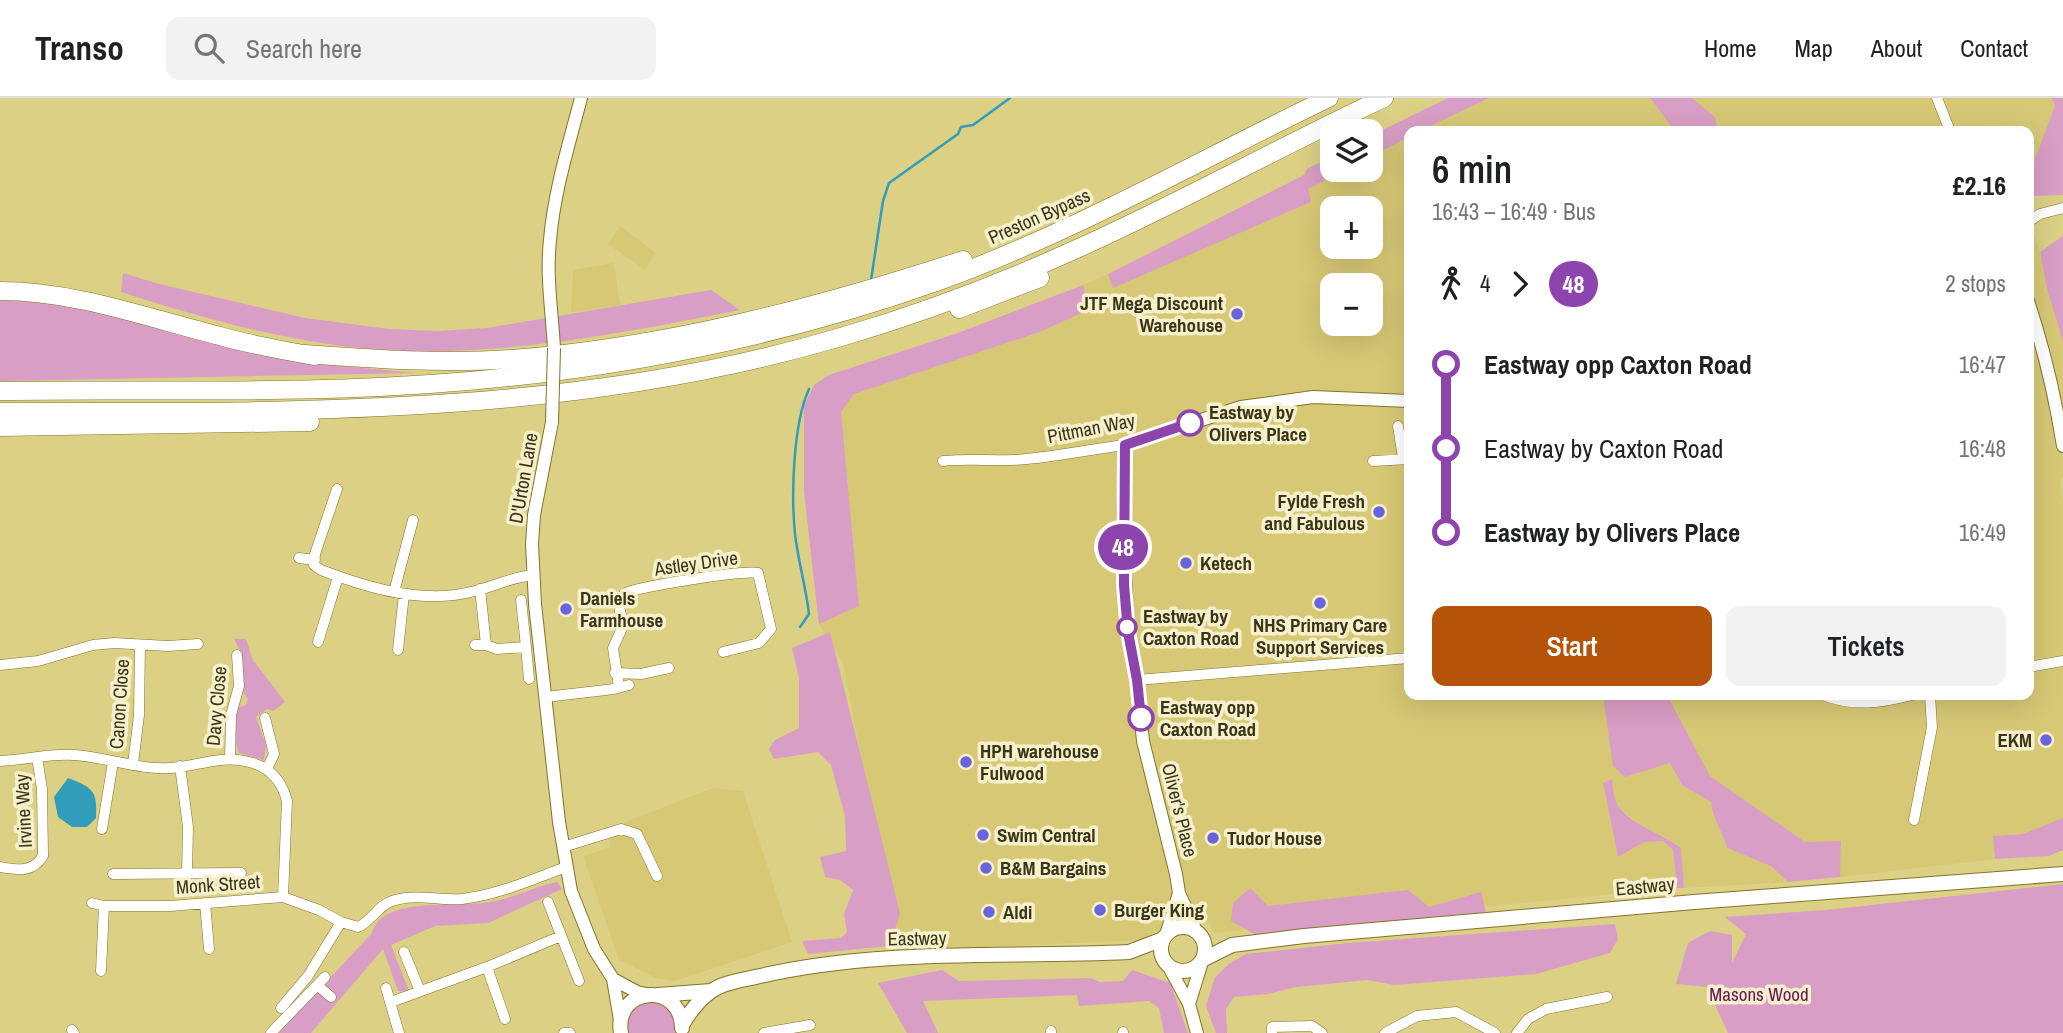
<!DOCTYPE html>
<meta charset="utf-8">
<style>
body{margin:0;font-family:"Archivo Narrow",sans-serif;background:#f2f2f2;color:#202124;height:100vh;display:flex;flex-direction:column;font-size:26px;white-space:nowrap}
*{box-sizing:border-box;margin:0}
p{font-size:23px;color:#757577}
.icon{flex:none;width:38px;height:38px;fill:none;stroke:currentColor;stroke-width:2;stroke-linecap:round;stroke-linejoin:round}
.map{position:relative;flex:1;overflow:hidden}
.sheet{position:absolute;left:1404px;top:28px;width:630px;height:574px;display:flex;flex-direction:column;background:#fff;border-radius:14px;box-shadow:0 7px 28px #0002}
.sheet>*{flex:none}
.badge{padding:0 14px;border-radius:23px;font-size:24px;line-height:46px}
.tools{position:absolute;left:1320px;top:21px;display:grid;gap:14px}
.tools a{display:grid;place-items:center;width:63px;height:63px;border-radius:14px;background:#fff;box-shadow:0 7px 28px #0002;font-size:35px}
.map>.badge{position:absolute;translate:-50% -50%;box-shadow:0 0 0 4px #fff}
.legs{display:flex;align-items:center;gap:10px;height:77px;padding:0 28px;font-size:23px}
.legs p{margin-inline-start:auto}
.overview{display:flex;align-items:center;justify-content:space-between;height:119px;padding:0 28px}
h1{font-size:38px;font-weight:600;line-height:52px}
.cta{display:flex;gap:14px;margin-top:auto;padding:14px 28px}
.cta a{flex:1;height:80px;border-radius:14px;background:#b45309;color:#fff;font-size:28px;font-weight:600;line-height:80px;text-align:center}
.cta a+a{background:#f2f2f2;color:#202124}
ul{padding:0 28px;list-style:none}
li{display:flex;align-items:center;gap:24px;height:84px;font-size:26px}
li i{display:grid;place-items:center;width:10px;height:100%;margin:0 9px;background:currentColor}
li i::after{content:'';width:18px;height:18px;margin:-9px;border:5px solid;border-radius:50%;background:#fff}
li p{margin-inline-start:auto}
li:first-child i{background:linear-gradient(#0000 50%,currentColor 0)}
li:last-child i{background:linear-gradient(currentColor 50%,#0000 0)}
header{display:flex;align-items:center;gap:42px;box-sizing:border-box;height:98px;padding:0 35px;background:#fff;border-bottom:2px solid #e0e0e0}
header strong{font-size:33px}
nav{display:flex;gap:38px;margin-inline-start:auto;font-size:24px}
.search{width:490px;height:63px;background:#f2f2f2;display:flex;align-items:center;gap:18px;box-sizing:border-box;padding:0 24px;border-radius:14px;color:#757577;font-size:26px}
.map>svg:first-child{display:block}
.built{fill:#d6c875;fill-rule:evenodd}
.green{fill:#d99ec5}
.water{fill:#329dba}
.lines{fill:none;stroke-linecap:round;stroke-linejoin:round}
.stream{stroke:#329dba;stroke-width:2.5}
.minor-casing{stroke:#807428;stroke-width:11}
.tertiary-casing{stroke:#807428;stroke-width:14}
.secondary-casing{stroke:#807428;stroke-width:16}
.motorway-casing{stroke:#807428;stroke-width:19}
.minor{stroke:#fff;stroke-width:10}
.tertiary{stroke:#fff;stroke-width:12}
.secondary{stroke:#fff;stroke-width:14}
.motorway{stroke:#fff;stroke-width:18}
.tertiary-bridge-casing{stroke:#807428;stroke-width:14;stroke-linecap:butt}
.tertiary-bridge{stroke:#fff;stroke-width:12}
.line-1-casing{stroke:#fff;stroke-width:16}
.line-1{stroke:#8e44ad;stroke-width:10}
.poi-dot{fill:#6764dd;stroke:#f6f0cc;stroke-width:2.5}
.stop-1-dot{fill:#fff;stroke:#8e44ad;stroke-width:3.5}
.labels{text-anchor:middle;stroke-width:7;stroke-linejoin:round;paint-order:stroke}
.street-label{font-size:19px;fill:#3a3516;stroke:#f6f0cc}
.poi-label{font-size:19px;font-weight:bold;fill:#3a3516;stroke:#f6f0cc;text-anchor:start}
.stop-label{font-size:19px;font-weight:bold;fill:#3a3516;stroke:#f6f0cc;text-anchor:start}
.park-label{font-size:19px;fill:#6a1855;stroke:#f6f0cc}
</style>
<header>
<strong>Transo</strong>
<div class="search"><svg class="icon" aria-label="search" viewBox="0 0 24 24"><circle cx="10" cy="10" r="6"/><path d="M15 15l6 6"/></svg>Search here</div>
<nav><a>Home</a><a>Map</a><a>About</a><a>Contact</a></nav>
</header>
<div class="map">
<svg width="2063" height="935" viewBox="0 0 2063 935">
<rect width="100%" height="100%" fill="#dcd085"/>
<path class="built" d="M1489,0H1650L1675,33H1420Z
M1692,0H2052L2055,8L2028,79V33H1718L1715,19Z
M1409,39V597H1603L1608,625L1625,679L1670,665L1682,687L1711,704L1712,716L1724,736L1727,750L1771,768L1788,784L1684,790L1681,750L1670,741L1646,731L1617,708L1611,681L1603,685L1618,759L1644,744L1663,743L1673,752L1677,790L1214,835L1208,823L1186,817L1140,842L898,853L843,565L819,526L859,508L841,314L854,295L1040,234L1089,211L1083,187L1108,176L1113,189L1311,104L1307,91L1345,72H1370V59ZM1332,110H1370V149H1332ZM1332,187H1370V226H1332Z
M2028,119L2040,154L2047,191L2063,244V378L2060,384L2063,409V720L2023,736L1993,738L1995,761L1840,779L1841,743L1805,744L1710,678L1667,597H2028Z
M620,128L656,155L645,172L608,146Z
M614,165L620,207L571,214L573,172Z
M713,690L743,693L792,844L675,883L656,880L619,862L583,758L611,749L607,731Z"/>
<path class="green" d="M1448,0H1489L1420,33H1409V39L1370,59V38Z
M1650,0H1692L1715,19L1718,33H1675Z
M2052,0H2063V97L2028,98V79L2055,8Z
M1332,58V72H1345L1308,91L1311,104L1113,190L1108,176L1304,77L1307,71Z
M2063,138V244L2047,191L2040,154Z
M123,175L159,186L305,220L389,231L439,233L487,230L711,192L740,212C608,238 463,267 328,246C256,235 189,216 121,194Z
M1083,187L1090,211L1040,234L854,296L841,314L859,508L819,526L804,394V308L814,287L829,277L955,236Z
M0,199L48,200L322,266L416,275L0,283Z
M830,534L900,816L889,848L808,856L802,843L841,840L847,834L844,816L853,792L840,782L825,779L820,759L846,753L845,718L831,667L818,654L774,661L769,651L775,642L799,630V580L792,550Z
M234,541H246L253,562L285,604L273,613L267,611L256,619L266,647L264,662L239,655C234,641 231,622 239,609L246,607L248,601L242,593V556Z
M1603,597H1667L1710,678L1805,744L1841,743L1840,779L1788,784L1771,768L1727,750C1723,733 1712,721 1711,704L1682,687L1670,665L1625,679L1613,668Z
M1612,681C1613,689 1614,703 1619,709C1634,729 1662,735 1681,750L1684,790H1677L1673,752L1663,743L1644,744L1618,759L1603,685Z
M2063,720V752L2049,758L1995,761L1993,738L2023,736Z
M557,784L562,791L488,825L435,828L391,847L409,893H398L383,851L311,935H279L371,836C373,832 376,826 379,822C405,799 462,811 495,803C516,799 536,788 557,784Z
M2063,786V935H1728L1707,889L1676,886L1688,845L1710,833L1732,837V865L1746,836L1725,819L1826,812Z
M1250,790L1268,808L1408,792L1429,809L1481,794L1486,814L1254,836L1231,823L1233,805Z
M1615,826L1618,841L1610,855L1536,876L1394,887L1367,882L1296,889L1268,896L1234,899L1226,911L1227,935H1216L1206,908L1215,879L1229,866L1246,856L1348,845Z
M942,872L959,883L1091,880L1100,884L1123,883L1132,872L1170,885L1188,935H1164L1159,910L1149,903L1079,908L1077,897L923,903L938,935H907L878,885Z
M650,904C667,906 678,918 675,935H628C626,918 634,908 650,904Z"/>
<path class="water" d="M68,680C94,690 97,693 96,720L87,729H72L58,719L54,699Z"/>
<g class="lines">
<path class="stream" d="M871,182L883,103L889,85L958,36L961,29L973,27L1010,0
M800,529L809,516C806,489 798,463 795,436C791,397 793,326 809,291"/>
<defs>
<path id="minor" d="M1937,0L1950,33
M2028,124L2040,116L2063,110
M1398,328L1403,360
M943,363C971,360 998,364 1026,361C1059,358 1092,351 1125,347
M1373,363L1409,361
M337,391L315,456L314,467L321,472C368,490 424,507 475,493C495,488 512,479 533,477
M299,460L315,462
M394,494L413,422
M318,544L338,479
M475,547H486L480,491
M486,547L497,551L526,549L521,502
M526,549L529,581
M398,552L404,496
M0,567L38,563L93,547L114,545L168,548L198,546
M2028,569L2063,563
M615,575L641,576L669,570
M1137,582L1409,560
M619,589L613,550L624,526C621,516 615,506 624,496C633,489 744,472 758,475L771,531L759,545L723,554
M1823,597C1853,609 1882,605 1912,597
M546,599L614,591L629,587
M265,620L274,656L267,671
M230,661L231,617L239,588L237,557
M0,663C25,662 50,655 74,657C106,659 138,672 170,670C197,669 221,656 249,664C270,669 282,683 287,703L283,799
M133,666L139,617L140,547
M180,668L188,729L187,776
M1914,722L1932,629L1930,597
M102,731L113,664
M563,749L621,731L637,736L657,778
M0,769C17,772 33,775 43,758L42,691L37,659
M113,776L241,775
M548,804L579,883
M92,805L104,808H170L283,799L319,812L341,824L308,878L281,910
M205,805L209,851
M341,824L358,829C372,823 377,808 392,803C414,795 439,803 462,801C498,797 533,781 566,769
M404,854L420,893
M487,869L505,921
M101,873L104,808
M317,887L331,899
M386,890L399,935
M391,904L487,869L561,838
M72,932L74,935
M1051,933V935
M1123,934V935
M271,935L325,879
M564,935H570
M764,935L810,927
M1272,935V929L1312,928L1322,935
M1385,935L1417,918L1456,914L1495,935
M1517,935L1528,921L1546,911L1607,899"/>
<path id="tertiary" d="M2028,203C2044,251 2055,298 2063,348
M554,250C552,214 546,178 550,142C554,94 569,46 581,0
M552,324L534,417L532,446L535,506L559,724L571,793L594,851L613,881L620,922
M1196,833L1179,795L1176,776L1143,643L1137,582L1128,534L1123,441L1125,347L1241,309L1313,299L1409,303
M1166,837L1179,795
M1169,869L1189,906L1197,935
M613,881L637,894L651,897
M1189,906L1202,864"/>
<path id="secondary" d="M1161 851a22 22 0 1 1 44 0a22 22 0 1 1-44 0Z
M1204,861L1232,847L1304,838L1694,804L2063,776
M658,897L711,893
M682,927C689,915 698,903 710,894C723,884 744,882 760,878C881,850 1006,860 1129,854L1163,841
M621,935C613,889 681,882 682,930"/>
<path id="motorway" d="M0,193C75,193 148,220 220,238C251,247 282,252 314,258
M959,211L1040,180
M305,256C374,261 443,266 512,261C666,249 816,210 963,162
M0,293C143,291 288,296 430,286C603,274 776,241 939,183C1075,134 1199,62 1329,0
M0,314C282,314 568,320 841,239C919,216 997,187 1072,153C1178,106 1279,49 1384,0
M0,329L310,324"/>
</defs>
<use href="#minor" class="minor-casing"/>
<use href="#tertiary" class="tertiary-casing"/>
<use href="#secondary" class="secondary-casing"/>
<use href="#motorway" class="motorway-casing"/>
<use href="#minor" class="minor"/>
<use href="#tertiary" class="tertiary"/>
<use href="#secondary" class="secondary"/>
<use href="#motorway" class="motorway"/>
<defs>
<path id="tertiary-bridge" d="M552,324L554,250"/>
</defs>
<use href="#tertiary-bridge" class="tertiary-bridge-casing"/>
<use href="#tertiary-bridge" class="tertiary-bridge"/>
</g>
<g class="lines">
<defs>
<path id="line-1" d="M1141,620L1137,582L1128,534L1124,487L1125,347L1190,325"/>
</defs>
<use href="#line-1" class="line-1-casing"/>
<use href="#line-1" class="line-1"/>
</g>
<g class="poi-dot">
<circle cx="1237" cy="216" r="7"/>
<circle cx="1379" cy="414" r="7"/>
<circle cx="1186" cy="465" r="7"/>
<circle cx="1320" cy="505" r="7"/>
<circle cx="566" cy="511" r="7"/>
<circle cx="2046" cy="642" r="7"/>
<circle cx="966" cy="664" r="7"/>
<circle cx="983" cy="737" r="7"/>
<circle cx="1213" cy="740" r="7"/>
<circle cx="986" cy="770" r="7"/>
<circle cx="1100" cy="812" r="7"/>
<circle cx="989" cy="814" r="7"/>
</g>
<g class="stop-1-dot">
<circle cx="1190" cy="325" r="12"/>
<circle cx="1127" cy="529" r="9"/>
<circle cx="1141" cy="620" r="12"/>
</g>
<g class="labels">
<g class="street-label">
<text transform="translate(1039 118) rotate(-24)" y="7">Preston Bypass</text>
<text transform="translate(1091 330) rotate(-11)" y="7">Pittman Way</text>
<text transform="translate(523 380) rotate(-80)" y="7">D'Urton Lane</text>
<text transform="translate(696 465) rotate(-8)" y="7">Astley Drive</text>
<text transform="translate(119 606) rotate(-86)" y="7">Canon Close</text>
<text transform="translate(216 608) rotate(-85)" y="7">Davy Close</text>
<text transform="translate(1180 712) rotate(76)" y="7">Oliver's Place</text>
<text transform="translate(23 713) rotate(-93)" y="7">Irvine Way</text>
<text transform="translate(218 786) rotate(-4)" y="7">Monk Street</text>
<text transform="translate(1645 788) rotate(-5)" y="7">Eastway</text>
<text transform="translate(917 840) rotate(-1)" y="7">Eastway</text>
</g>
<g class="poi-label">
<text x="1223" y="212" text-anchor="end">JTF Mega Discount<tspan x="1223" dy="22">Warehouse</tspan></text>
<text x="1365" y="410" text-anchor="end">Fylde Fresh<tspan x="1365" dy="22">and Fabulous</tspan></text>
<text x="1200" y="472">Ketech</text>
<text x="580" y="507">Daniels<tspan x="580" dy="22">Farmhouse</tspan></text>
<text x="1320" y="534" text-anchor="middle">NHS Primary Care<tspan x="1320" dy="22">Support Services</tspan></text>
<text x="2032" y="649" text-anchor="end">EKM</text>
<text x="980" y="660">HPH warehouse<tspan x="980" dy="22">Fulwood</tspan></text>
<text x="997" y="744">Swim Central</text>
<text x="1227" y="747">Tudor House</text>
<text x="1000" y="777">B&amp;M Bargains</text>
<text x="1114" y="819">Burger King</text>
<text x="1003" y="821">Aldi</text>
</g>
<g class="stop-label">
<text x="1209" y="321">Eastway by<tspan x="1209" dy="22">Olivers Place</tspan></text>
<text x="1143" y="525">Eastway by<tspan x="1143" dy="22">Caxton Road</tspan></text>
<text x="1160" y="616">Eastway opp<tspan x="1160" dy="22">Caxton Road</tspan></text>
</g>
<g class="park-label">
<text x="1759" y="903">Masons Wood</text>
</g>
</g>
</svg>
<div class="tools">
<a><svg class="icon" aria-label="layers" viewBox="0 0 24 24"><path d="M12 4l9 5-9 5-9-5zM3 14l9 5 9-5"/></svg></a>
<a>+</a>
<a>−</a>
</div>
<b class="badge" style="left:1123px;top:449px;background:#8e44ad;color:#fff">48</b>
<section class="sheet">
<div class="overview"><div><h1>6 min</h1><p>16:43 – 16:49 · Bus</p></div><b>£2.16</b></div>
<div class="legs"><svg class="icon" aria-label="walk" viewBox="0 0 24 24"><circle cx="13" cy="4" r="2"/><path d="M13 8l-2 6 4 7M11 14l-3 7M7 12l3-4h3l4 4"/></svg>4<svg class="icon" aria-label="forward" viewBox="0 0 24 24"><path d="M9 5l7 7-7 7"/></svg><b class="badge" style="background:#8e44ad;color:#fff">48</b><p>2 stops</p></div>
<ul>
<li><i style="color:#8e44ad"></i><b>Eastway opp Caxton Road</b><p>16:47</p></li>
<li><i style="color:#8e44ad"></i><span>Eastway by Caxton Road</span><p>16:48</p></li>
<li><i style="color:#8e44ad"></i><b>Eastway by Olivers Place</b><p>16:49</p></li>
</ul>
<div class="cta"><a>Start</a><a>Tickets</a></div>
</section>
</div>
